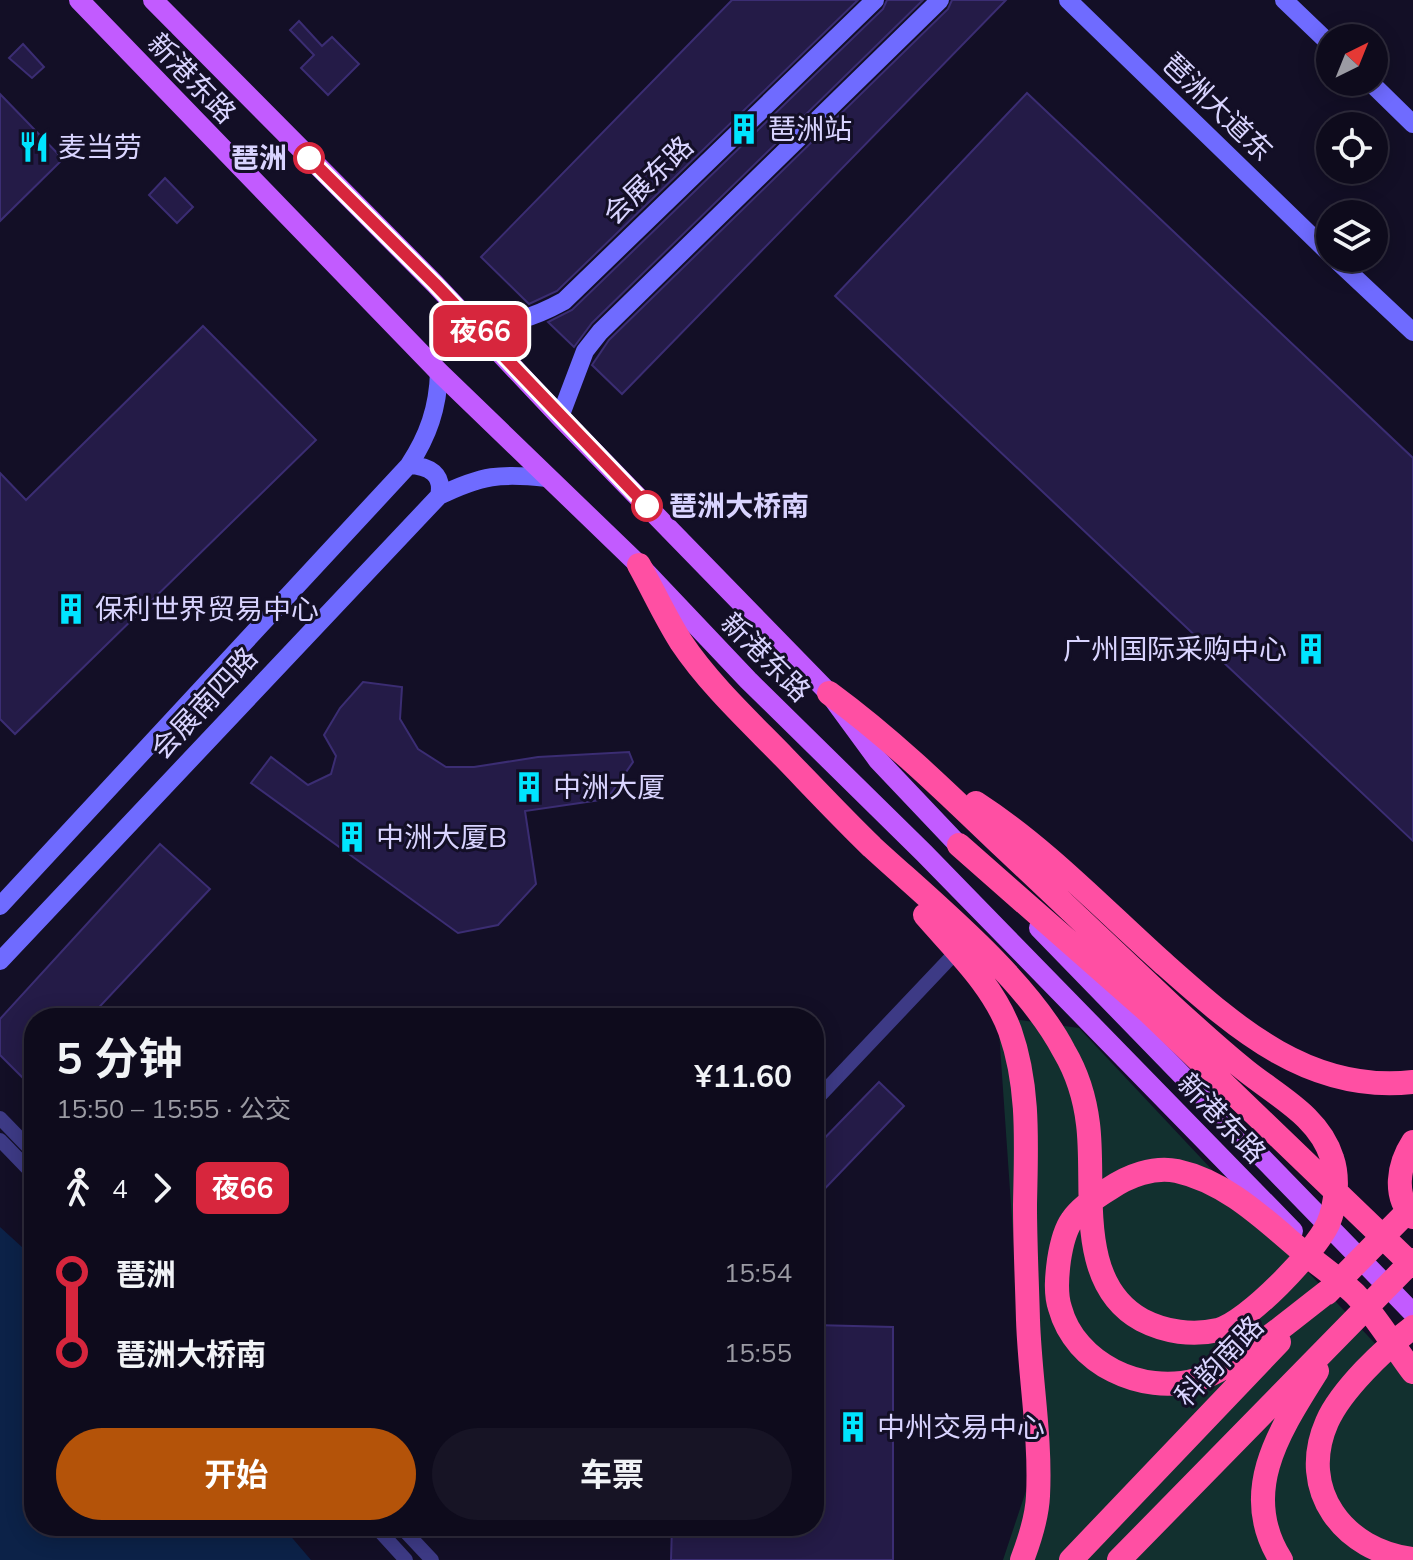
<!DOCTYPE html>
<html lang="zh">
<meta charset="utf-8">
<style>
body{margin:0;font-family:Mulish,"Noto Sans SC",sans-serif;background:#171425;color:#f1f3f6;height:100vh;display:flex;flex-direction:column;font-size:30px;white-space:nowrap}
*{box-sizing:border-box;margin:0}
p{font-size:26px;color:#9b9ba3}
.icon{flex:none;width:44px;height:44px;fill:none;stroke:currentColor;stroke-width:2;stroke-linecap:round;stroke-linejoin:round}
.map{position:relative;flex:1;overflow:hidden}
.side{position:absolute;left:24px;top:1008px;width:800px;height:528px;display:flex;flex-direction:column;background:#0e0b1c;border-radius:32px;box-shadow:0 4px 20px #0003,0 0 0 2px #2e2b3b}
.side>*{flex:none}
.badge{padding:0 16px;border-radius:12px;font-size:28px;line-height:52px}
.needle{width:52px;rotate:43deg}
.tools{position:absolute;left:1316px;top:24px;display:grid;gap:16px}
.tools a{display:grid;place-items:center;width:72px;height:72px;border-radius:50%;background:#0e0b1c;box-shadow:0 4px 20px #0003,0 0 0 2px #2e2b3b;font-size:40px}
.map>.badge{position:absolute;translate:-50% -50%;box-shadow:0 0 0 4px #fff}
.legs{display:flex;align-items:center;gap:12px;height:88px;padding:0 32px;font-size:26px}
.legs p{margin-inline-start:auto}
.summary{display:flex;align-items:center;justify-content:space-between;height:136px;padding:0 32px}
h1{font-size:44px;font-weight:700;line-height:60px}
.button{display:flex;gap:16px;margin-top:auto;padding:16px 32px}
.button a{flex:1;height:92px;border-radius:48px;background:#b45309;color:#fff;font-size:32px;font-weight:700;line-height:92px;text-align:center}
.button a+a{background:#171425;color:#f1f3f6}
ul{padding:0 32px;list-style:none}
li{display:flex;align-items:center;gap:28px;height:80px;font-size:30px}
li i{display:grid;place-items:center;width:12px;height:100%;margin:0 10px;background:currentColor}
li i::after{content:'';width:20px;height:20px;margin:-10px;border:6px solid;border-radius:50%;background:#0e0b1c}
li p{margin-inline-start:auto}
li:first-child i{background:linear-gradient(#0000 50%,currentColor 0)}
li:last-child i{background:linear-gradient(currentColor 50%,#0000 0)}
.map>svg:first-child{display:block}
.green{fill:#12302f}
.water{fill:#0c2248}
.building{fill:#241b47;stroke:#3b2d73;stroke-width:2}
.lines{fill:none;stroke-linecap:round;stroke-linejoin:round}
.street{stroke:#3d3a85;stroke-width:14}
.secondary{stroke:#6f6bff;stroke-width:18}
.primary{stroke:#c25bff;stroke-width:20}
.highway{stroke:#ff4fa3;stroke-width:24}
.line-1-casing{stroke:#fff;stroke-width:18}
.line-1{stroke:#d7263d;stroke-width:12}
.stop-1-dot{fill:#fff;stroke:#d7263d;stroke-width:4}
.labels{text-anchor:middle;stroke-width:6;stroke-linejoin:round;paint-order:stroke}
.street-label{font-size:28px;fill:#d9d4ff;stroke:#130f26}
.poi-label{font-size:28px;fill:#d9d4ff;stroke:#130f26;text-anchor:start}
.stop-label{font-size:28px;font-weight:bold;fill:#d9d4ff;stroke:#130f26;text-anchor:end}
</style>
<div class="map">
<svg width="1413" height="1560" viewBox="0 0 1413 1560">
<rect width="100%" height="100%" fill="#130f26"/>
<path class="green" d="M998,1017L1079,1028L1413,1384V1560H1003L1030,1479Z"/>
<path class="water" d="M0,1227L34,1258V1526H282L311,1560H0Z"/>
<path class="building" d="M732,0H858L557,291L529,304L481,257Z
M887,0H923L592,323L574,347L548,322L572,310L883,9Z
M952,0H1006L622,394L592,365L609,340L948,9Z
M299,21L322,46L332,37L359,64L328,95L301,68L314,55L290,30Z
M23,44L44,67L32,78L9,58Z
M1027,93L1413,458V841L835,296Z
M0,94L63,159L0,221Z
M165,178L193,207L177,223L149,195Z
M203,326L316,440L15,734L0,719V473L26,500Z
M363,682L402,687L400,719L418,749L446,767H474L538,757L629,752L633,762L607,799L525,811L536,884L498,925L458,933L251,783L271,757L308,785L331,774L336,756L324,735L340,708Z
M160,844L210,889L89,1018H34V1089L0,1055V1019Z
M879,1082L904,1106L814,1200V1149Z
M814,1325L893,1327V1560H671L672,1526H814Z"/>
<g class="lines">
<path class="street" d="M814,1102L957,951
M0,1118L34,1153
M0,1140L34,1175
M375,1526L406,1560
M400,1526L432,1560"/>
<path class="secondary" d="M1068,0L1330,254
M1284,0L1330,44
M1370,82L1413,124
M1334,258L1413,332
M473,323C510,325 531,319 564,301L875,0
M560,417L585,351L600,332L940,0
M409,465C429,466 444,474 439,496
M0,906L409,465C428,436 438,408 439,372
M0,961L439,496C482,475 500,473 547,478"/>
<path class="primary" d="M79,0L439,372L639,565L748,680L924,853L1293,1231
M153,0L435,284L560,417L829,693L878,760L969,856
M1039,928L1413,1313"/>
<path class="highway" d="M639,565C653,590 665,617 681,642C709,684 749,721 784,757C813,787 842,818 872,847C933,903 1026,978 1064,1051C1077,1073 1085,1099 1088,1124C1096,1187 1074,1283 1142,1320C1165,1332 1193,1336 1218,1330C1248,1322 1314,1253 1328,1224C1336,1205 1339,1178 1332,1158C1319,1116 1277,1096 1245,1070C1220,1050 1196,1028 1172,1006C1113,951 1055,895 996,840C942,788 889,737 829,693
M976,803C1044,847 1102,908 1162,962C1234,1026 1308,1094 1413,1082
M959,845L1150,1013L1413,1266
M925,915C956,951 993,985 1010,1031C1030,1088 1026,1146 1025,1205C1025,1243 1027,1282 1028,1320C1030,1379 1041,1437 1038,1496C1037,1518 1030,1539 1022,1560
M1413,1142C1398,1165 1393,1196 1413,1217
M1331,1289C1297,1314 1235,1369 1196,1380C1142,1395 1075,1364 1060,1308C1055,1293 1057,1275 1059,1260C1061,1247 1064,1231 1072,1220C1081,1207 1096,1197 1109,1189C1128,1176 1154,1166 1177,1171C1227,1182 1265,1220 1303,1252C1320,1266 1339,1279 1355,1294C1377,1317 1394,1347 1413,1372
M1327,1293L1413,1206
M1413,1327C1385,1348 1341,1390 1327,1422C1297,1490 1344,1551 1413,1559
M1071,1560L1279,1342
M1119,1560L1413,1260
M1281,1560C1238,1492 1280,1430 1317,1371"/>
</g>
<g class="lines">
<defs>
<path id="line-1" d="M309,158L435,284L647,506"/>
</defs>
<use href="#line-1" class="line-1-casing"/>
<use href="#line-1" class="line-1"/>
</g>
<defs>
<symbol id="building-bare" viewBox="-9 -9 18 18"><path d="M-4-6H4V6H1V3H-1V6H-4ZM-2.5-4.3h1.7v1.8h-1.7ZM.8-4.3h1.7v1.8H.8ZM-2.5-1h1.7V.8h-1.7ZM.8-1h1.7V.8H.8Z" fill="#00e5ff" stroke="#130f26" stroke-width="2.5" paint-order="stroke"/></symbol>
<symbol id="restaurant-bare" viewBox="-9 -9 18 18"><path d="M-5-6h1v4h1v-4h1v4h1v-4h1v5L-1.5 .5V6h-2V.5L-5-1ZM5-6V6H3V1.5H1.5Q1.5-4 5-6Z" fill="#00e5ff" stroke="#130f26" stroke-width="2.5" paint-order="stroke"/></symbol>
</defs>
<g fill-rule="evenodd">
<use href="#building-bare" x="722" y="107" width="44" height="44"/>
<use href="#restaurant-bare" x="12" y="125" width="44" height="44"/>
<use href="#building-bare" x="49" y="587" width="44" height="44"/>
<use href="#building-bare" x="1289" y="627" width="44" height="44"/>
<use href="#building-bare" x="507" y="765" width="44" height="44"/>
<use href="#building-bare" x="330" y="815" width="44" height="44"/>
<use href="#building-bare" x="831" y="1405" width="44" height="44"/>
</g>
<g class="stop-1-dot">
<circle cx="309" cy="158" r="14"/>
<circle cx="647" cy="506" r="14"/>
</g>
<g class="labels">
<g class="street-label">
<text transform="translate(192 78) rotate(46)" y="10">新港东路</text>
<text transform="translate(1218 107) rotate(44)" y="10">琶洲大道东</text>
<text transform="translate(648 180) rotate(-44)" y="10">会展东路</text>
<text transform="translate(766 657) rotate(45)" y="10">新港东路</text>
<text transform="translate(204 703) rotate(-47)" y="10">会展南四路</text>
<text transform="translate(1222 1118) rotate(46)" y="10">新港东路</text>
<text transform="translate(1219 1361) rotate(-46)" y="10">科韵南路</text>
</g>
<g class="poi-label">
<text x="768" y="139">琶洲站</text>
<text x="58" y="157">麦当劳</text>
<text x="95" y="619">保利世界贸易中心</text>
<text x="1287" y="659" text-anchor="end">广州国际采购中心</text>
<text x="553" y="797">中洲大厦</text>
<text x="376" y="847">中洲大厦B</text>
<text x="877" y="1437">中州交易中心</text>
</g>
<g class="stop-label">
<text x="287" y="168">琶洲</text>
<text x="669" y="516" text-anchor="start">琶洲大桥南</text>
</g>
</g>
</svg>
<div class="tools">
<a><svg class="needle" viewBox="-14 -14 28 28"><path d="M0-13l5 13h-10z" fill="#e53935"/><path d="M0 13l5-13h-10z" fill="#9b9ba3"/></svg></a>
<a><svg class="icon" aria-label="locate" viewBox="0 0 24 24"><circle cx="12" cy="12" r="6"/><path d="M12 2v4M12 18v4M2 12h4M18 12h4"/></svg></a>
<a><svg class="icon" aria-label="layers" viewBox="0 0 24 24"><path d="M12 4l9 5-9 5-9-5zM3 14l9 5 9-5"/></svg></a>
</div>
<b class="badge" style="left:480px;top:331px;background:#d7263d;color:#fff">夜66</b>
<section class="side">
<div class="summary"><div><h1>5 分钟</h1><p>15:50 – 15:55 · 公交</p></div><b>¥11.60</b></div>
<div class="legs"><svg class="icon" aria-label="walk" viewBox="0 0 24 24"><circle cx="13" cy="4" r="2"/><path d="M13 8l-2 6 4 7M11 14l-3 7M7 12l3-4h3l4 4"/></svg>4<svg class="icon" aria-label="forward" viewBox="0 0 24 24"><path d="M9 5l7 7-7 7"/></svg><b class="badge" style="background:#d7263d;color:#fff">夜66</b></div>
<ul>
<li><i style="color:#d7263d"></i><b>琶洲</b><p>15:54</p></li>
<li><i style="color:#d7263d"></i><b>琶洲大桥南</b><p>15:55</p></li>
</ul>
<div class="button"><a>开始</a><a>车票</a></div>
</section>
</div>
